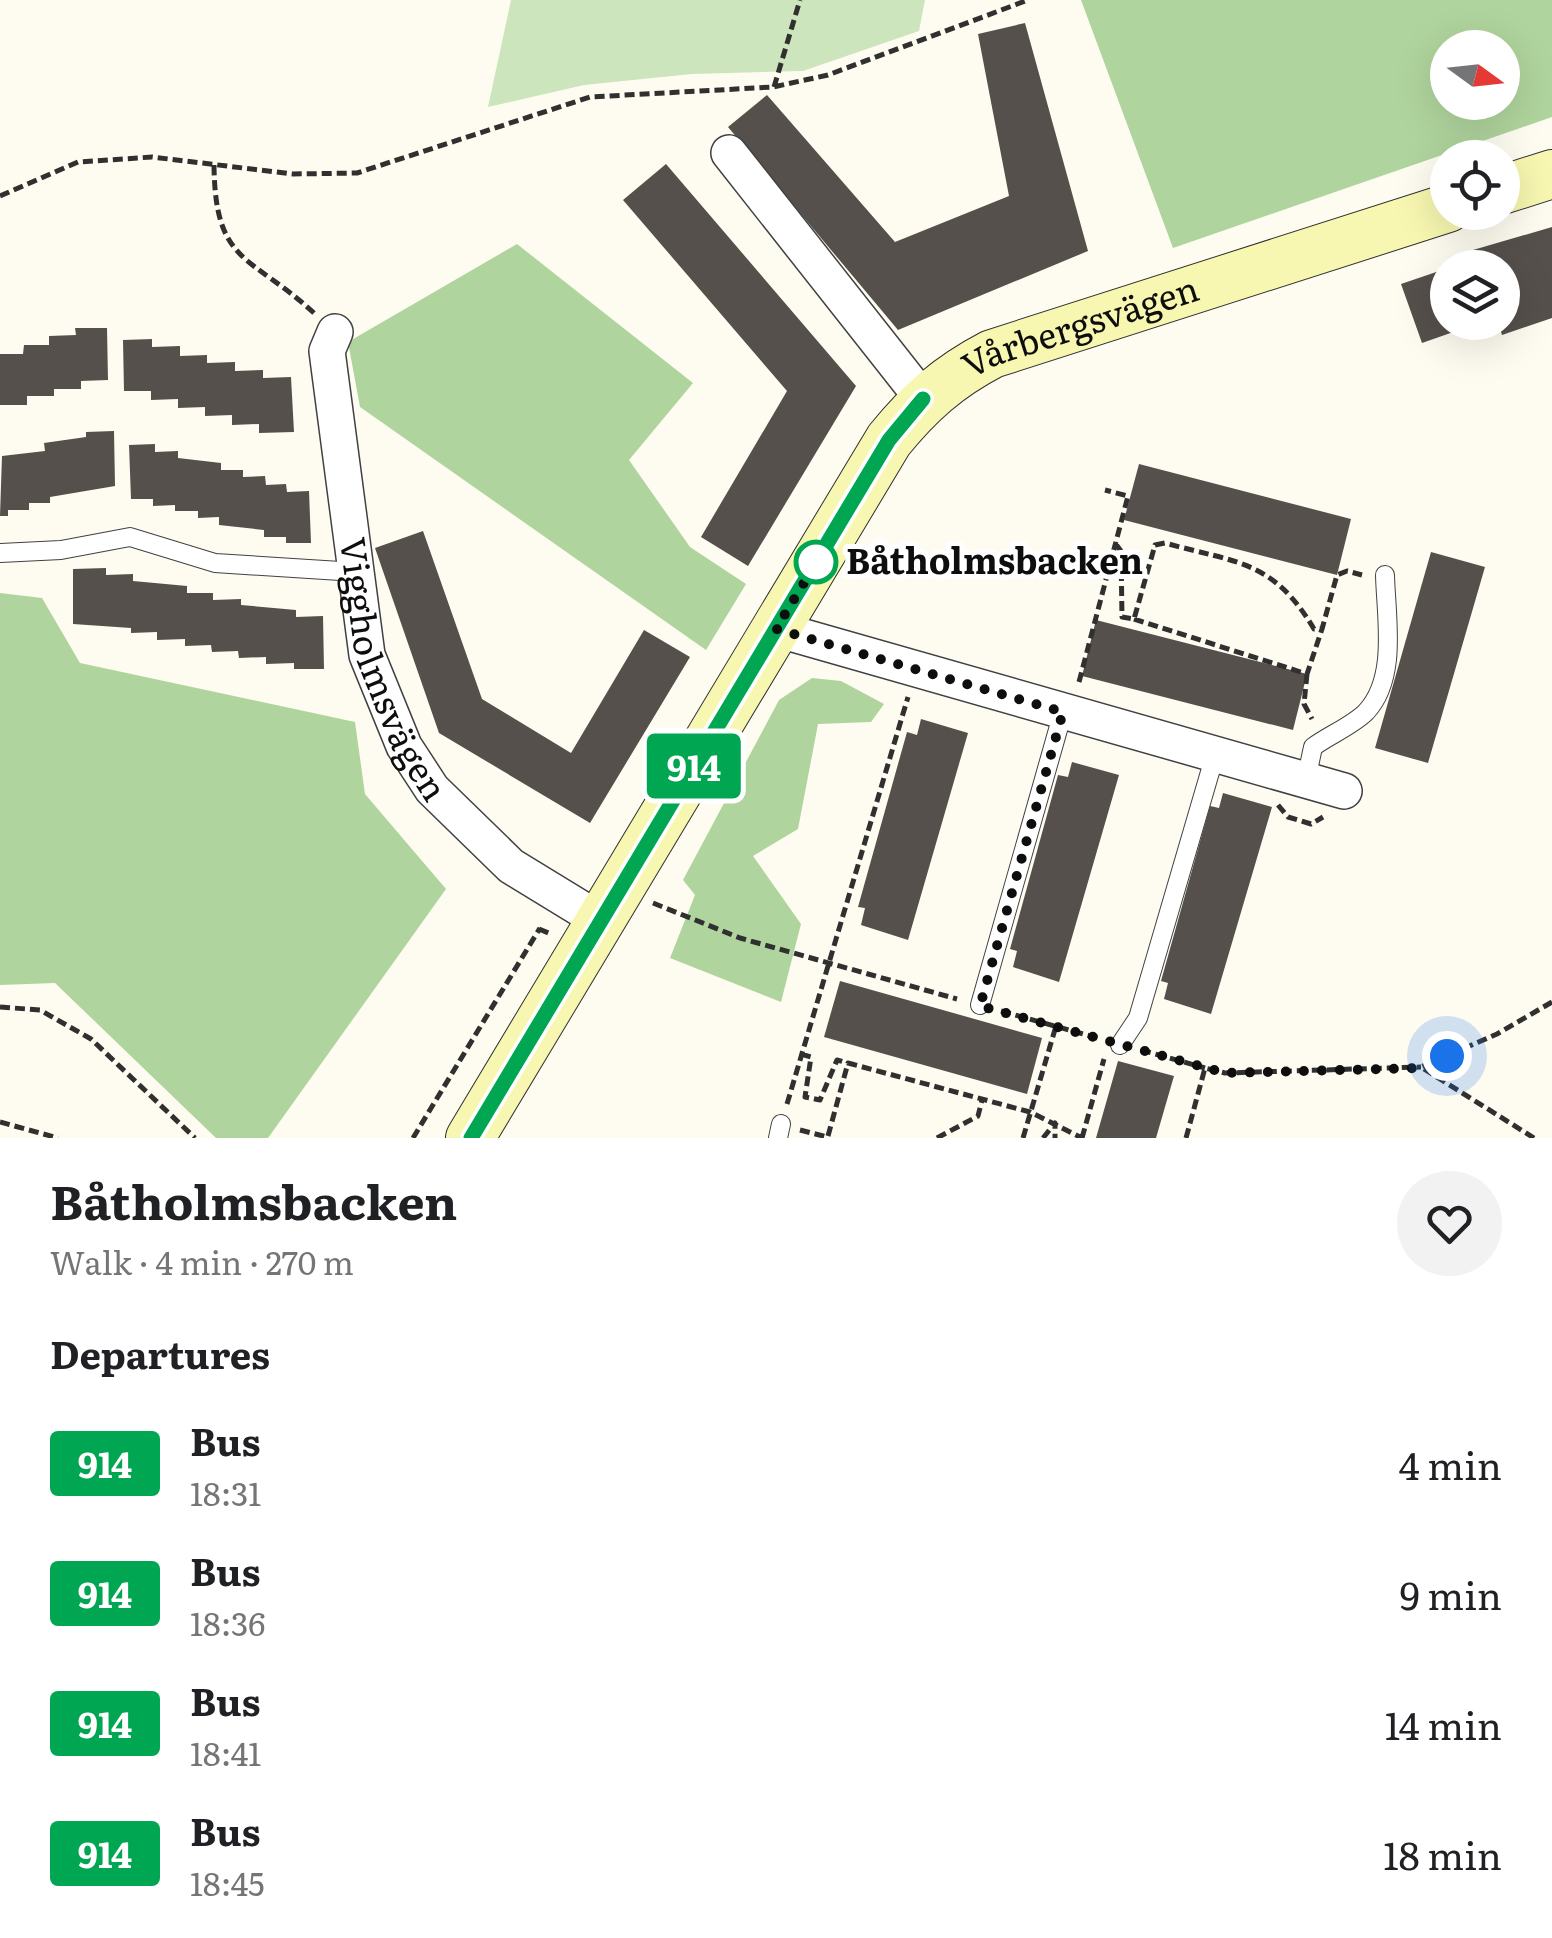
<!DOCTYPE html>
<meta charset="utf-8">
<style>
body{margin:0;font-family:Literata,serif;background:#f2f2f2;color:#202124;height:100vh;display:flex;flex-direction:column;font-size:38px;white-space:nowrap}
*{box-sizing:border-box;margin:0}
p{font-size:32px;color:#757577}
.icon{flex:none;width:55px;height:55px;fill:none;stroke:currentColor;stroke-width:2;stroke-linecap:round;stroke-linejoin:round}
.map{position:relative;height:1138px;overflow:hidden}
.sheet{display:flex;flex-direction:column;background:#fff;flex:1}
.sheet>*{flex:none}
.badge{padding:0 20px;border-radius:8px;font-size:35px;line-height:65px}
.needle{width:65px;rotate:105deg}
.controls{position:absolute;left:1430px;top:30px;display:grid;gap:20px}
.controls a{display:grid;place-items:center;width:90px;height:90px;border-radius:50%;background:#fff;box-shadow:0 10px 40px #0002;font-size:50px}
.you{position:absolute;width:50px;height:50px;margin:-25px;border:8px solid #fff;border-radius:50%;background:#1a73e8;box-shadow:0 0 0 15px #1a73e833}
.map>.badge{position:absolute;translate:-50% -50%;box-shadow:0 0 0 5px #fff}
h2{padding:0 50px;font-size:38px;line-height:90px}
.round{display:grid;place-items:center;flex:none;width:105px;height:105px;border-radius:52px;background:#f2f2f2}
.overview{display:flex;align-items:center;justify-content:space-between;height:170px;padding:0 50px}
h1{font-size:48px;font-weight:700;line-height:75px}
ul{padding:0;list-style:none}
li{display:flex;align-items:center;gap:30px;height:130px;padding:0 50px}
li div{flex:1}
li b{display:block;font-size:38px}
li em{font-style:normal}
li .badge{min-width:110px;font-weight:700;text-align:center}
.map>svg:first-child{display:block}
.green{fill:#cde5bc}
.forest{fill:#b0d49d;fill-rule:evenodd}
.building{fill:#55504b}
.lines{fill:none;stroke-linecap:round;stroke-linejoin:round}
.lane-casing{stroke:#414141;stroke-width:20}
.street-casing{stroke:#414141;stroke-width:38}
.secondary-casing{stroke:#303030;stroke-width:50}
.path{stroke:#303030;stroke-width:5;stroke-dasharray:10 5;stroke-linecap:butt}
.lane{stroke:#fff;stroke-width:18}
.street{stroke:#fff;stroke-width:35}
.secondary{stroke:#f7f7b1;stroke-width:48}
.line-casing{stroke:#fff;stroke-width:22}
.line{stroke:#00a651;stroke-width:15}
.walk{stroke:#0e0e0e;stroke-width:10;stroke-dasharray:0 18}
.stop-dot{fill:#fff;stroke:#00a651;stroke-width:5}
.labels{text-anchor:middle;stroke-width:10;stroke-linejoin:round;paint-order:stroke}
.street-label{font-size:35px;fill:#0e0e0e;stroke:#fff}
.stop-label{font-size:35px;font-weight:bold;fill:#0e0e0e;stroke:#fff;text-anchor:start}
</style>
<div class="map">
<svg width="1552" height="1138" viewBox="0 0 1552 1138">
<rect width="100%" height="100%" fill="#fefcf0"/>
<path class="green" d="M511,0H925L919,31L803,71L692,74L584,85L488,107Z"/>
<path class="forest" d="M1081,0H1552V117L1173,248ZM1448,48H1502V102H1448Z
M517,244L693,383L629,460L690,547L746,584L706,650L360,407L348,342Z
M0,593L42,598L80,663L355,722L365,794L446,889L268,1138H216L55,983L0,985Z
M812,678L841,681L884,704L871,722L818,724L798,829L753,856L801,924L781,1002L670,958L695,895L683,880L779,700Z"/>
<path class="building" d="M1025,23L1088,251L898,330L728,127L767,95L895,242L1009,196L978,34Z
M666,164L856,386L748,566L701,537L787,391L623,200Z
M1552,227V318L1502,335L1498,322H1502V268L1452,267L1476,259L1473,250Z
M1448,268V322L1479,323L1422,343L1401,284Z
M75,328H107L108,380L81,381V389H54V396H27V405H0V354H23L24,345H49V336L76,335Z
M152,339V347L180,346V356L207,355V363L235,362V371L263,370V378L291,377L294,432L259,433V424L232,425V415L205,416V407L178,408V399L151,400V391H124L123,340Z
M114,431L115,486L50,497V503H29V510H8V516H0L2,456L45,451L44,443L86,437V432Z
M155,444V452L178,451V458L221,463V470H243V477L265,476L266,485L286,484L287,492L309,491L311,543H286V537H264V530L219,525V517L198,518V511H175V505L153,506V499H131L129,445Z
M1139,464L1351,519L1337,575L1124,520Z
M423,531L482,699L571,753L644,630L690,657L590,823L439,733L375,548Z
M1431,552L1485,567L1428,763L1375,748Z
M106,568V575L133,574V581L187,586V593H213V600L241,599V605L296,610V617L323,616L324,669H294V663L266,664V657L239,658L238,651L212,652L211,645L185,646V639L157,640V632L131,633V628L73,624V569Z
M1096,620L1307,674L1293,730L1082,676Z
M921,719L968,733L908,940L861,925L865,908L858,907L907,732L917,735Z
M1072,762L1119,775L1059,982L1013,967L1017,951L1010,949L1058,775L1068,777Z
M1223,793L1272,807L1211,1014L1164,999L1168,983L1161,981L1210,806L1219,808Z
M840,981L1042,1038L1027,1094L824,1037Z
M1118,1061L1174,1076L1156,1138H1096Z"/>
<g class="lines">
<defs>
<path id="lane" d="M0,553L61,550L130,537L215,563L356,572
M1306,780L1313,747C1329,735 1352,726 1366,712C1398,678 1386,617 1385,575
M980,1005L1063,712
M1120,1045L1138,1018L1215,755
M778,1138L781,1124"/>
<g id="street">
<path d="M729,153L923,399"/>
<path id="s1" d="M335,332L327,351L367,655L404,746L432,789L511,866L601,921"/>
<path d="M776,629L1344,791"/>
</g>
<g id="secondary">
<path d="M1502,190L1552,174"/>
<path id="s2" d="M470,1138L889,440C920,402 948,377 992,354L1448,208"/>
</g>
</defs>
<use href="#lane" class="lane-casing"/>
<use href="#street" class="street-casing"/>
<use href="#secondary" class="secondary-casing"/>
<path class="path" d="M774,87L800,0
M214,165C215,265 250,254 314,313
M0,196L78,162L152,157L293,174L357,173L590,97L773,87L828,75L1028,0
M1115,543L1121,551L1122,617L1134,619L1155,545L1165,543C1237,563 1273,560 1314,629H1322L1337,575L1347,571L1362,575
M1134,619L1307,674L1322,629
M1307,674L1304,704L1312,719
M1079,682L1128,496L1105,490
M1278,805L1288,817L1311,824L1323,817
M653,903L740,938L957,999
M539,929L551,934
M0,1007L40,1010L91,1039L195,1138
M1001,1011L1101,1039
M1141,1050L1205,1068
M801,1054L811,1057L805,1097L820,1100L837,1060L848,1063
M787,1104L908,697
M0,1122L58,1138
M800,1130L827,1137
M828,1136L848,1063L1030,1112L1082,1138
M413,1138L540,928
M937,1138L978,1116L982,1100
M1023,1138L1056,1026
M1043,1138L1055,1123V1138
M1082,1138L1104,1059
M1186,1138L1205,1068L1225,1073L1421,1067
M1534,1138L1421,1067L1497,1034L1552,1002"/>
<use href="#lane" class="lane"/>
<use href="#street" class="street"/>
<use href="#secondary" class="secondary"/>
</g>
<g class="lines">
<defs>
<path id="line" d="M471,1138L889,440L923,399"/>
</defs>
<use href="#line" class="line-casing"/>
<use href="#line" class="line"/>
<path class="walk" d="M816,562L824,550L776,629L1063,712L980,1006L1225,1073L1422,1068L1447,1056"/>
</g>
<circle class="stop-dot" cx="816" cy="562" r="20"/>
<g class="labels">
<g class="street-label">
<text dy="12" stroke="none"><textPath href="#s2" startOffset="1042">Vårbergsvägen</textPath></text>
<text dy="12" stroke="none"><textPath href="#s1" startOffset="348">Viggholmsvägen</textPath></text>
</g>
<g class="stop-label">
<text x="846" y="574">Båtholmsbacken</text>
</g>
</g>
</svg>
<div class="controls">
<a><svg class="needle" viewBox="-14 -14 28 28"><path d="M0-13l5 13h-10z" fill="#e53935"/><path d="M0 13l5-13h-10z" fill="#757577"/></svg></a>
<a><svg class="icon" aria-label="locate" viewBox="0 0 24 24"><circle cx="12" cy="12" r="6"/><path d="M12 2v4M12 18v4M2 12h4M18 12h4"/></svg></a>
<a><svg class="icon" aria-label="layers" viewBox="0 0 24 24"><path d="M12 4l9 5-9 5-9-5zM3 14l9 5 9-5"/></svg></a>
</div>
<div class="you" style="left:1447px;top:1056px"></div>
<b class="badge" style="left:694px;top:766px;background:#00a651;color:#fff">914</b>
</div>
<section class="sheet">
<div class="overview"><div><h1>Båtholmsbacken</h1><p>Walk · 4 min · 270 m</p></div><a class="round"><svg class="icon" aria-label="heart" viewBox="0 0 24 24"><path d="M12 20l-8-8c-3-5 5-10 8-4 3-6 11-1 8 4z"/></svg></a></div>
<h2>Departures</h2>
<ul>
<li><span class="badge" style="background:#00a651;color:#fff">914</span><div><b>Bus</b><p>18:31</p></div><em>4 min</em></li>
<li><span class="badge" style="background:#00a651;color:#fff">914</span><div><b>Bus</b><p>18:36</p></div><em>9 min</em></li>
<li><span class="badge" style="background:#00a651;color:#fff">914</span><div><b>Bus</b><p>18:41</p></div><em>14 min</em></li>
<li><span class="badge" style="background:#00a651;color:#fff">914</span><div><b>Bus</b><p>18:45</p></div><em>18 min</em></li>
</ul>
</section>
